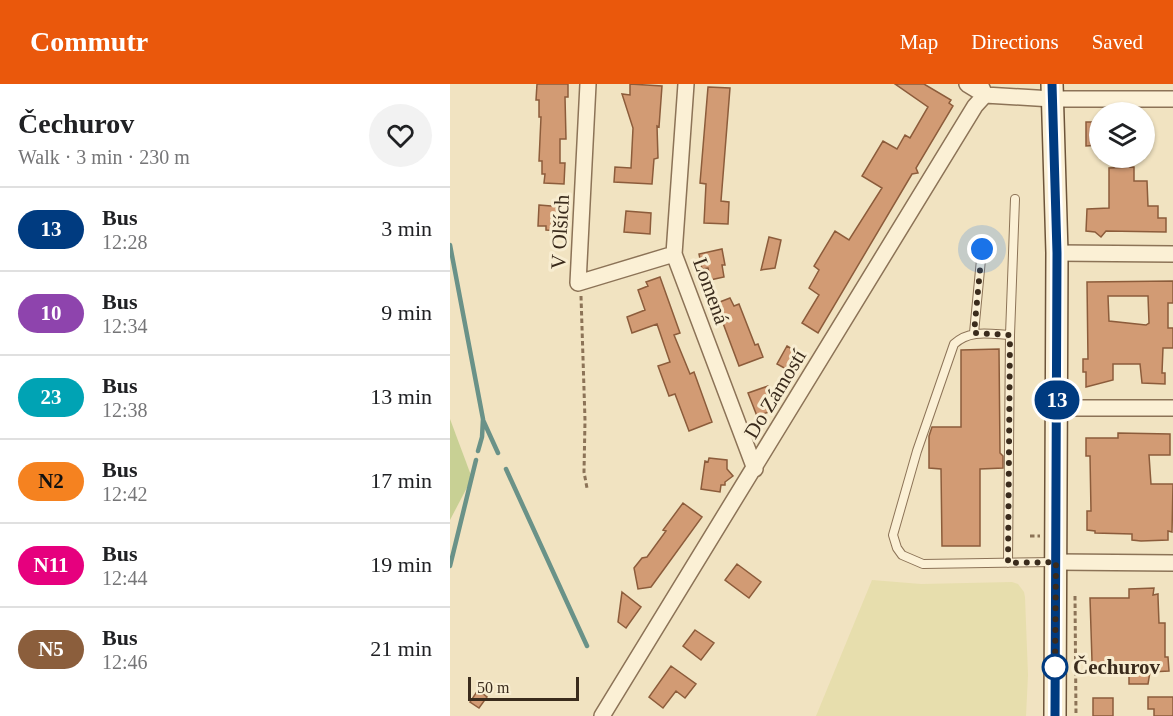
<!DOCTYPE html>
<meta charset="utf-8">
<style>
body{margin:0;font-family:"Times New Roman",serif;background:#f2f2f2;color:#202124;height:100vh;display:flex;flex-direction:column;font-size:22px;white-space:nowrap}
*{box-sizing:border-box;margin:0}
p{font-size:20px;color:#757577}
.icon{flex:none;width:33px;height:33px;fill:none;stroke:currentColor;stroke-width:2;stroke-linecap:round;stroke-linejoin:round}
.map{position:relative;flex:1;overflow:hidden}
.panel{display:flex;flex-direction:column;background:#fff;width:450px}
.panel>*{flex:none}
.badge{padding:0 12px;border-radius:20px;font-size:21px;line-height:39px}
.controls{position:absolute;left:639px;top:18px;display:grid;gap:12px}
.controls a{display:grid;place-items:center;width:66px;height:66px;border-radius:50%;background:#fff;box-shadow:0 2px 4px #0004;font-size:30px}
.scale{position:absolute;left:18px;bottom:15px;width:111px;box-sizing:border-box;padding-left:6px;border:3px solid #3a2b1c;border-top:0;font-size:16px;line-height:21px;white-space:nowrap;color:#3a2b1c;-webkit-text-stroke:4px #f8edd1;paint-order:stroke}
.you{position:absolute;width:30px;height:30px;margin:-15px;border:4px solid #fff;border-radius:50%;background:#1a73e8;box-shadow:0 0 0 9px #1a73e833}
.map>.badge{position:absolute;translate:-50% -50%;box-shadow:0 0 0 3px #fff}
.round{display:grid;place-items:center;flex:none;width:63px;height:63px;border-radius:32px;background:#f2f2f2}
.headline{display:flex;align-items:center;justify-content:space-between;height:102px;padding:0 18px}
h1{font-size:28px;font-weight:800;line-height:45px}
ul{padding:0;list-style:none}
li{display:flex;align-items:center;gap:18px;height:84px;padding:0 18px;border-top:2px solid #e0e0e0}
li div{flex:1}
li b{display:block;font-size:22px}
li em{font-style:normal}
li .badge{min-width:66px;font-weight:700;text-align:center}
header{display:flex;align-items:center;gap:36px;box-sizing:border-box;height:84px;padding:0 30px;background:#ea580c;color:#fff}
header strong{font-size:28px}
nav{display:flex;gap:33px;margin-inline-start:auto;font-size:21px}
main{display:flex;flex:1;min-height:0}
.map>svg:first-child{display:block}
.farmland{fill:#e7dead}
.green{fill:#c8d094}
.lines{fill:none;stroke-linecap:round;stroke-linejoin:round}
.stream{stroke:#6a9288;stroke-width:4.5}
.building{fill:#d29b74;stroke:#8c5c3b;stroke-width:1.5;fill-rule:evenodd}
.lane-casing{stroke:#8c7357;stroke-width:10}
.street-casing{stroke:#8c7357;stroke-width:18}
.secondary-casing{stroke:#6d543a;stroke-width:24}
.path{stroke:#8c7357;stroke-width:3;stroke-dasharray:4.5 3;stroke-linecap:butt}
.lane{stroke:#fbf0d5;stroke-width:8}
.street{stroke:#fbf0d5;stroke-width:15}
.secondary{stroke:#fbf0d5;stroke-width:21}
.line-casing{stroke:#fff;stroke-width:14}
.line{stroke:#003b80;stroke-width:9}
.walk{stroke:#3a2b1c;stroke-width:6;stroke-dasharray:0 10.8}
.stop-dot{fill:#fff;stroke:#003b80;stroke-width:3}
.labels{text-anchor:middle;stroke-width:6;stroke-linejoin:round;paint-order:stroke}
.street-label{font-size:21px;fill:#3a2b1c;stroke:#f8edd1}
.stop-label{font-size:21px;font-weight:bold;fill:#3a2b1c;stroke:#f8edd1;text-anchor:start}
</style>
<header>
<strong>Commutr</strong>
<nav><a>Map</a><a>Directions</a><a>Saved</a></nav>
</header>
<main>
<section class="panel">
<div class="headline"><div><h1>Čechurov</h1><p>Walk · 3 min · 230 m</p></div><a class="round"><svg class="icon" aria-label="heart" viewBox="0 0 24 24"><path d="M12 20l-8-8c-3-5 5-10 8-4 3-6 11-1 8 4z"/></svg></a></div>
<ul>
<li><span class="badge" style="background:#003b80;color:#fff">13</span><div><b>Bus</b><p>12:28</p></div><em>3 min</em></li>
<li><span class="badge" style="background:#8e44ad;color:#fff">10</span><div><b>Bus</b><p>12:34</p></div><em>9 min</em></li>
<li><span class="badge" style="background:#00a3b4;color:#fff">23</span><div><b>Bus</b><p>12:38</p></div><em>13 min</em></li>
<li><span class="badge" style="background:#f58220;color:#111">N2</span><div><b>Bus</b><p>12:42</p></div><em>17 min</em></li>
<li><span class="badge" style="background:#e6007e;color:#fff">N11</span><div><b>Bus</b><p>12:44</p></div><em>19 min</em></li>
<li><span class="badge" style="background:#8b5e3c;color:#fff">N5</span><div><b>Bus</b><p>12:46</p></div><em>21 min</em></li>
</ul>
</section>
<div class="map">
<svg width="723" height="632" viewBox="0 0 723 632">
<rect width="100%" height="100%" fill="#f1e3c1"/>
<path class="farmland" d="M422,496L471,500L562,498L568,500L574,508L575,513L578,591L576,632H366Z"/>
<path class="green" d="M0,335L22,394L0,436Z"/>
<g class="lines">
<path class="stream" d="M0,161L33,335L32,353L28,367
M33,336L48,369
M56,385L137,562
M0,482L26,376"/>
</g>
<path class="building" d="M87,0H118V13H115L116,55H110V79H115L114,100L94,99L95,90H92V77H89L91,33H89V16H86Z
M180,0L212,2L209,43L207,42L208,74L204,75L202,100L164,98L165,83L181,84L183,44L172,10L180,11Z
M445,0H474L501,16L499,19L503,22L466,84L468,89L462,90L368,249L352,239L369,211L359,204L369,186L364,182L385,147L399,156L432,104L412,92L433,57L447,65L455,51L460,54L478,23Z
M258,3L280,4L271,117L279,118L278,140L254,139L256,100L250,99Z
M636,38H650V61L636,62Z
M684,83V97H697L698,122H708V134H716V148L656,147L651,153L645,148L636,147L637,125L659,124V84Z
M89,121L113,123L112,147L96,146V142H88Z
M176,127L201,129L200,150L174,148Z
M319,153L331,156L325,184L311,186Z
M272,165L275,181H272L274,193L260,196L258,184L252,185L249,170Z
M210,193L230,249L224,251L240,290L244,288L262,338L239,347L225,310L219,312L208,282L220,278L207,240L182,249L177,233L195,226L188,206L198,202L196,198Z
M723,197V219H718V244H723V264H713L712,289H715V300L692,299L690,280H663V296L636,303V288H633V275H638L637,198ZM658,212H698L699,239L696,241L659,237Z
M280,214L284,222L289,220L305,261L308,260L313,273L289,282L267,223V219Z
M337,262L355,273L345,290L327,280Z
M549,265L550,369L553,372V384L530,385V462H492L491,385L479,384V352L482,343H511V266Z
M318,302L321,310L318,316L322,327L307,332L298,309Z
M668,349L720,350V371H699L701,400H723L722,448L718,447V456L691,457L682,456V450L645,449V447L637,446V427H641L640,372H636V354H668Z
M259,374L277,376V385L283,392L275,398V401H271L270,408L251,405L255,377L258,378Z
M233,419L252,433L201,503L188,505L184,484L192,474L197,473L216,447L213,446Z
M287,480L311,498L299,514L275,496Z
M704,504L703,511L708,510V513L709,539H715V573H718L719,587L700,588L698,600H679V589H634L642,577L640,514H679V505Z
M172,508L191,523L176,544L168,538Z
M245,546L264,559L251,576L233,562Z
M221,582L246,600L235,614L226,607L213,624L199,613Z
M28,606L37,613L29,624L20,618Z
M698,613H723V632H704V625H698Z
M643,614H663V632H643Z"/>
<g class="lines">
<defs>
<path id="lane" d="M524,249L532,165
M560,251C540,250 520,245 504,260L467,367L443,451L447,464L452,471L473,480L605,478
M558,479L560,251L565,115"/>
<path id="street" d="M138,0L128,199L224,170
M236,0L224,170L305,385
M531,2L535,11L602,15H723
M607,169L723,170
M607,324H723
M606,478L723,479
M152,632L525,22L535,11L517,0"/>
<path id="secondary" d="M602,0L607,169L605,632"/>
</defs>
<use href="#lane" class="lane-casing"/>
<use href="#street" class="street-casing"/>
<use href="#secondary" class="secondary-casing"/>
<path class="path" d="M131,212L135,336L134,388L137,404
M580,452H590
M625,512L626,632"/>
<use href="#lane" class="lane"/>
<use href="#street" class="street"/>
<use href="#secondary" class="secondary"/>
</g>
<g class="lines">
<defs>
<path id="line" d="M602,0L607,169L605,632"/>
</defs>
<use href="#line" class="line-casing"/>
<use href="#line" class="line"/>
<path class="walk" d="M532,165L524,249L560,251L558,479L606,478L605,583"/>
</g>
<circle class="stop-dot" cx="605" cy="583" r="12"/>
<g class="labels">
<g class="street-label">
<text transform="translate(110 148) rotate(-87)" y="7">V Olších</text>
<text transform="translate(261 207) rotate(70)" y="7">Lomená</text>
<text transform="translate(325 310) rotate(-59)" y="7">Do Zámostí</text>
</g>
<g class="stop-label">
<text x="623" y="590">Čechurov</text>
</g>
</g>
</svg>
<div class="controls">
<a><svg class="icon" aria-label="layers" viewBox="0 0 24 24"><path d="M12 4l9 5-9 5-9-5zM3 14l9 5 9-5"/></svg></a>
</div>
<div class="scale">50 m</div>
<div class="you" style="left:532px;top:165px"></div>
<b class="badge" style="left:607px;top:316px;background:#003b80;color:#fff">13</b>
</div>
</main>
